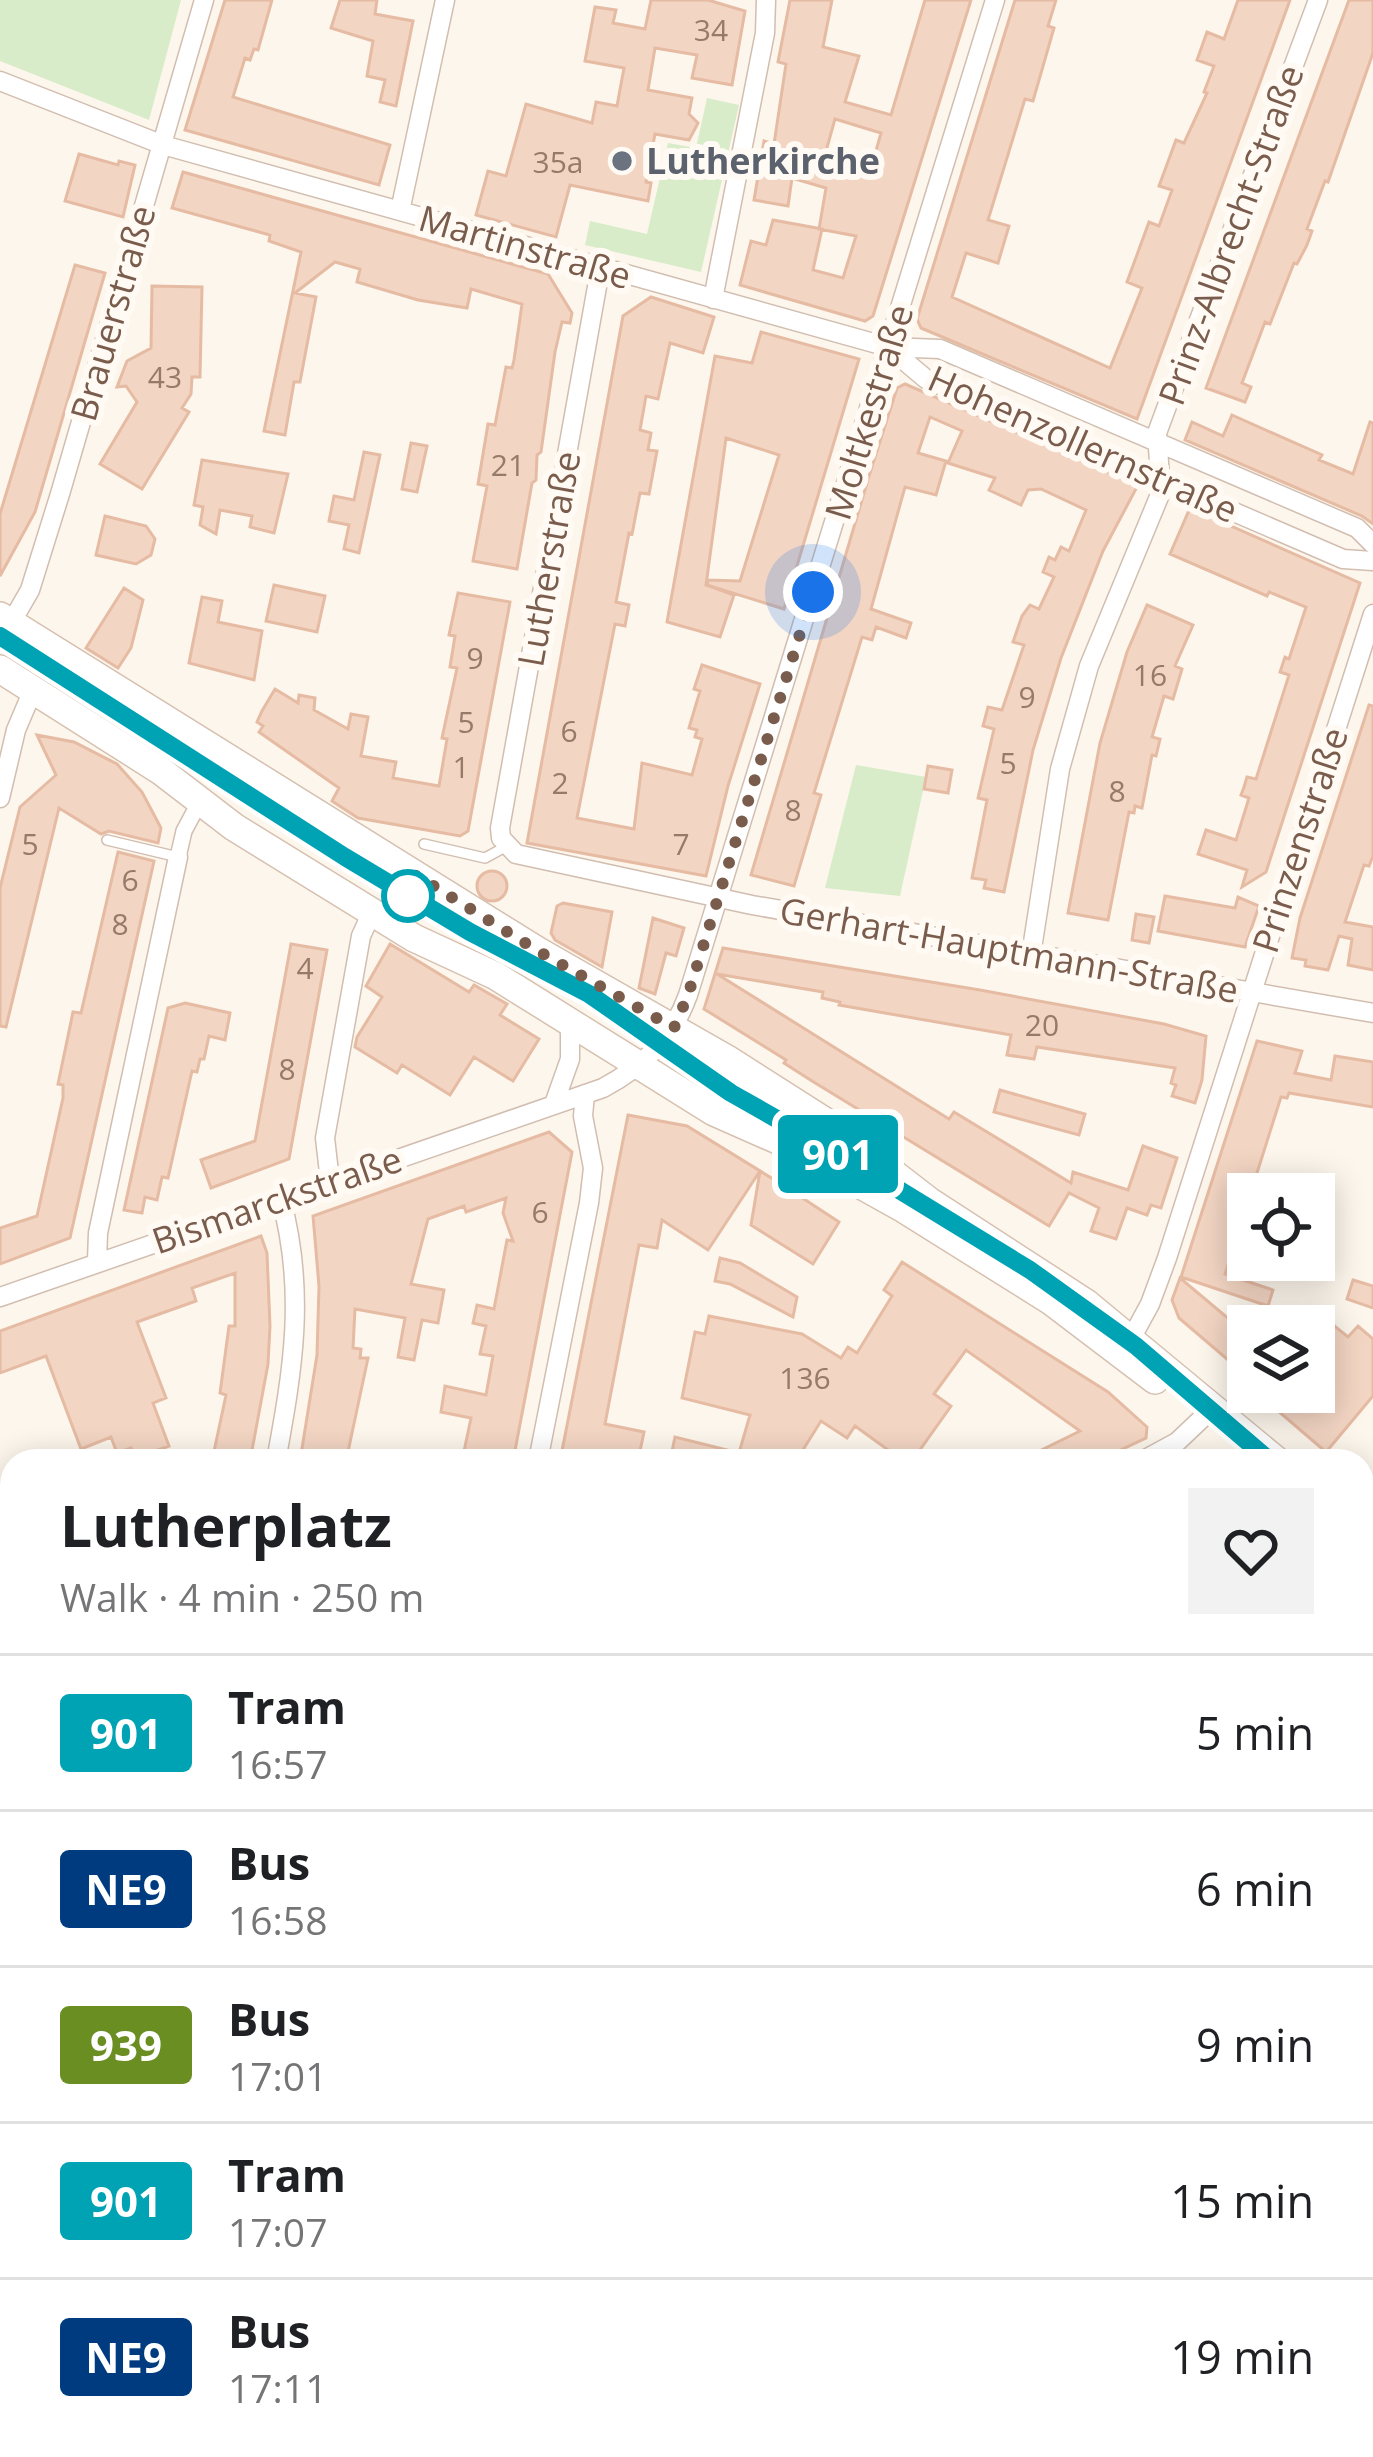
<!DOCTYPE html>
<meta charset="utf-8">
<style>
body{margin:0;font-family:"Open Sans",sans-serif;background:#f2f2f2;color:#202124;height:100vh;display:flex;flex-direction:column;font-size:45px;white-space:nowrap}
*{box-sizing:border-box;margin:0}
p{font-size:39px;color:#757577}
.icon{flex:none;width:66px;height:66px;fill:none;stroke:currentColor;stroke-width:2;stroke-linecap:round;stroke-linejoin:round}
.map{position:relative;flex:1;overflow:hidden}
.drawer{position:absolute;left:0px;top:1449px;width:1374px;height:1008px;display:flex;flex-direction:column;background:#fff;border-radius:36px 36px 0 0;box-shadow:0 6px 30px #0003}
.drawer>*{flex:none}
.badge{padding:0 24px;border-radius:9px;font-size:42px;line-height:78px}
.tools{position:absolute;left:1227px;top:1173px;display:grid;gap:24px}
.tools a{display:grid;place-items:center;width:108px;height:108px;border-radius:0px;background:#fff;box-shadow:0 6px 30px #0003;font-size:60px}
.you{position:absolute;width:60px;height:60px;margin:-30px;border:9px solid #fff;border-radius:50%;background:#1a73e8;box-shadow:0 0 0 18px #1a73e833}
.map>.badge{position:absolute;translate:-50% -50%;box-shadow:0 0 0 6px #fff}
.round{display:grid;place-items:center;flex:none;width:126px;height:126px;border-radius:0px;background:#f2f2f2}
.head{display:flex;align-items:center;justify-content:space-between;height:204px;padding:0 60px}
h1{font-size:57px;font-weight:700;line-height:90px}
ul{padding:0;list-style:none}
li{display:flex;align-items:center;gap:36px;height:156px;padding:0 60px;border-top:3px solid #e0e0e0}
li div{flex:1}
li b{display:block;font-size:45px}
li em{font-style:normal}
li .badge{min-width:132px;font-weight:700;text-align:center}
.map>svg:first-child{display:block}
.green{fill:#d8ecc9}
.building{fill:#f3d5c3;stroke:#e6bba3;stroke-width:3;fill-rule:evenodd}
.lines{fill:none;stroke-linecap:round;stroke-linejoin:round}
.service-casing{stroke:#d1beb0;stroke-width:12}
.pedestrian-casing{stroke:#d1beb0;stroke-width:18}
.minor-casing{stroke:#d1beb0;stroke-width:21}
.secondary-casing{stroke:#d6c0b0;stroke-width:30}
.service{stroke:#fff;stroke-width:9}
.pedestrian{stroke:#fff;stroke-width:15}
.minor{stroke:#fff;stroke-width:18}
.secondary{stroke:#fff;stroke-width:27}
.tram{stroke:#b9a8c9;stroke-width:3}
.line-casing{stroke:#fff;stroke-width:27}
.line{stroke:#00a3b4;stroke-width:18}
.walk{stroke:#7a5c4d;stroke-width:12;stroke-dasharray:0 21.6}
.worship-dot{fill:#6b7280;stroke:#fffaf3;stroke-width:4.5}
.stop-dot{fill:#fff;stroke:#00a3b4;stroke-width:6}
.labels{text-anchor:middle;stroke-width:12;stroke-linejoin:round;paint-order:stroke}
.number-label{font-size:30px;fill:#987a6a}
.worship-label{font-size:36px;font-weight:bold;fill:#5b616d;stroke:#fffaf3;text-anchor:start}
.street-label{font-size:36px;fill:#7a5c4d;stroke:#fffaf3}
</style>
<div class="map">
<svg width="1373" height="2457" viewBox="0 0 1373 2457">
<rect width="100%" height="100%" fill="#fdf6ec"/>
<path class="green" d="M0,0H181L149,120L0,61Z
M707,98L739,105L701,272L585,245L590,221L647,234L668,143L696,148Z
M856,765L926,777L900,896L825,888Z
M3,1504L12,1506V1607L0,1604Z"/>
<path class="building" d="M225,0H272L258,50L254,49L250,60L245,58L233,97L390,145L379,185L185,130Z
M340,0H377L375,14L413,21L396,106L380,102L385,80L367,76L373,41L331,28Z
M651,0H708L745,11L732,85L692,78L697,55L655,48L648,90L692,98L689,114L698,123L689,140L655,134L646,182L651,183L648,201L570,185L556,237L476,215L488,171L506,176L526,104L592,123L596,102L617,106L624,68L585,61L595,7L616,10L613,23L645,29Z
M790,0H832L823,47L859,56L845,102L891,115L925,0H971L873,316L865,321L740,285L751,241L766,245L773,220L822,229L813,270L843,278L856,236L819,229L826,188L792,178L788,206L754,200L764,141L774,144L786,64L778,62ZM835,119L881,133L872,165L826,151Z
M1015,0H1056L1048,26L1054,28L1033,101L1025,99L988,220L1009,226L998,263L966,253L952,297L1110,368L1142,288L1127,282L1149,222L1159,226L1172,190L1159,186L1176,140L1184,143L1207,93L1204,92L1214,66L1197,60L1207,32L1224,39L1238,0H1290L1137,419L921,328L917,319Z
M1349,0H1373V53L1328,182L1325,181L1307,229L1312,231L1307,245L1297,264L1294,263L1270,324L1265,322L1242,383L1251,387L1245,402L1206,388Z
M79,154L118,165L119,161L135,165L123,217L65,201Z
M183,172L548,274L572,313L570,323L562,322L555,352L541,452L537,455L536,480L532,483L517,569L473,561L487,486L478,484L488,424L495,425L506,367L512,368L514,360L522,304L471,289L467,308L418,300L357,282L360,269L335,262L295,293L316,297L300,382H294L285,435L264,431L301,252L269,241L270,235L172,208Z
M75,265L105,273L35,512L0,576V514Z
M152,286L202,287L200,377H192L191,394L182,408L189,412L142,489L100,464L137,402L126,386L117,387L127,361L151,348Z
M651,297L714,317L703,353L670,343L658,399L646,396L640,430L651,433L648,450L657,451L649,494L640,493L632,534L629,533L616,602L629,605L625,626L615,624L577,818L634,829L642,763L692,775L702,739L695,737L697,730L689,728L700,691L694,689L702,665L760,684L728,786L706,876L527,843L623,316Z
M761,332L859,359L784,609L707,585L708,580L740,581L779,455L726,438L706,585L734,595L720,637L667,622L715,356L752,363Z
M905,384L1138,485L1103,551L1061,658L1033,750L1004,892L984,888L986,880L972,878L987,800L978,798L994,729L983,726L988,707L1002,710L1024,645L1013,642L1022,616L1030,605L1039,609L1054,577L1043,572L1049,557L1055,560L1061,547L1069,551L1086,510L1041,489L1028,490L1021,505L989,490L995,478L948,463L962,431L930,417L918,453L946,461L936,495L905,487L871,609L911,623L906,638L876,627L872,640L862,637L814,793L821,795L794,886L751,875L869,476L897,388Z
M1232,415L1322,455L1319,460L1353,474L1370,422L1373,423V524L1362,516L1185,440L1192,422L1223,436Z
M411,443L427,446L417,492L402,489Z
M364,452L380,455L359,553L344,549L349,525L329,521L334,496L354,500Z
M202,460L288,474L274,533L250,527L252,516L220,510L216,534L200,525L203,507L194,505Z
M1190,508L1360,583L1266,872L1242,887L1247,870L1198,854L1206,830L1236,840L1249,798L1241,795L1244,787L1247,777L1256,779L1289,675L1280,672L1285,657L1289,659L1306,607L1269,592L1267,596L1170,554Z
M105,516L146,526L155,539L151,555L136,564L96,555Z
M274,585L325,596L317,632L266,621Z
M124,588L143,600L131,648L118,668L86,648Z
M458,593L510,602L468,831L460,836L358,818L332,801L339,788L259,732L263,726L257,722L262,711L275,689L298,703L299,695L315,698L314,710L348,729L351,714L368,717L361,756L396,762L393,778L439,786L447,739L442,738L457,668L450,667L455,636L449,635Z
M202,597L222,601L218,622L262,631L254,680L189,663Z
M1147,605L1193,625L1175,666L1182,669L1173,699L1164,696L1152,737L1160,739L1156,756L1152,755L1142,808L1135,806L1134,813L1129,812L1108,920L1068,913L1100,743L1127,652Z
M1369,705L1373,706V856L1369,866L1364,865L1345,922L1373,927V970L1348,965L1352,939L1339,936L1328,970L1305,966L1306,960L1292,958L1300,918Z
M37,735L74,742L117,764L142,792L161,828L158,843L109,831L101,834L59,808L6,1027L0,1026V888L20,807L56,775Z
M928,766L952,770L948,793L924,789Z
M118,852L154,861L70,1238L0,1264V1228L37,1216L63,1098V1085L58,1084L73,1012L81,1013Z
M477 886a15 15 0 1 1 30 0a15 15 0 1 1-30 0Z
M1165,896L1235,908L1238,897L1259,906L1245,947L1158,931Z
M563,903L612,912L602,967L555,940L551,933L557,906Z
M1136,914L1154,917L1149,943L1132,940Z
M653,918L684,928L676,956L666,953L655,994L639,988Z
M291,944L327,950L289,1159L211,1188L201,1160L255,1141Z
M390,944L469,992L474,985L507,1004L500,1015L539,1039L513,1081L474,1057L450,1095L402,1065L397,1073L355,1047L357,1037L382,997L366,986Z
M723,948L980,990L1164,1024L1206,1036L1202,1080L1195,1103L1172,1096L1176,1085L1171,1083L1175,1068L1037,1047L1034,1059L1007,1055L1011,1035L839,1005L840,1002L822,998L823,992L717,974L949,1119L954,1112L1071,1183L1073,1172L1128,1190L1143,1146L1177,1158L1161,1208L1151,1205L1147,1215L1127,1208L1116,1239L1091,1231L1099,1208L1069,1193L1049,1226L812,1081L784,1063L786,1060L704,1009Z
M185,1003L230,1013L225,1040L209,1036L204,1059H200L197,1072L192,1071L168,1178L162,1177L157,1200L145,1197L142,1213L124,1210L168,1008Z
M1257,1041L1302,1051L1295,1073L1331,1080L1335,1056L1373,1062V1107L1289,1093L1287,1098L1281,1097L1225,1274L1273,1290L1268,1306L1181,1277Z
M1000,1090L1085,1114L1079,1135L994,1112Z
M628,1115L687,1126L778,1182L839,1222L813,1264L751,1225L760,1171L708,1250L662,1220L657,1248L639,1245L605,1424L644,1432L638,1461H560Z
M549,1132L572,1152L513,1461H462L471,1418L441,1412L445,1386L486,1395L493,1356L480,1354L486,1326L473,1323L477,1305L494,1309L507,1240L513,1241L503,1213L506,1198L466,1212L464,1206L428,1219L411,1284L444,1290L438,1323L422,1320L414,1360L398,1357L405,1318L355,1309L353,1348L361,1349L360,1358H368L346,1461H300L317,1355L319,1286L313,1216Z
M261,1236L267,1253L270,1326L268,1364L250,1461H212L226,1395L220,1393L229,1326H235V1273L192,1288L196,1301L137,1322L166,1398L153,1403L169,1446L135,1458L131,1448L117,1453L111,1437L81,1449L46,1356L0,1373V1331Z
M720,1258L740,1263L797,1297L793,1317L730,1284L715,1281Z
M902,1262L1108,1392L1147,1427L1146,1438L1097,1461H1019L1080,1431L966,1350L934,1394L951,1406L912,1461L895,1455L855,1426L847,1438L821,1421L796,1461H670L675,1437L739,1453L750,1415L682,1398L695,1332L705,1334L709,1316L802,1334L841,1358L848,1347L857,1353L892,1296L884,1290Z
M1180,1278L1248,1335V1377L1179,1318L1172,1300Z
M1353,1280L1373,1286V1308L1347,1299Z
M1327,1320L1348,1337L1358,1326L1373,1339V1396L1326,1452L1270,1404L1281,1392H1314V1335Z"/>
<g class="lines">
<defs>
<path id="service" d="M107,840L178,857
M424,844L485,858L507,846"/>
<path id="pedestrian" d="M178,857L184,831L199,803"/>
<path id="minor" d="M0,81L163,145L888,347L940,349L1357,528L1373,544
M400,211L445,0
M600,270L500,828L501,838L516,854L752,905L1373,1013
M713,299L765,33L766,0
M888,347L926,379L1343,559L1373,561
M11,623L30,590L60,494L204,0
M0,798L16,730L33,690
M1031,955L1060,769L1089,666L1161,492L1157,433L1318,0
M554,1104L570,1059V1019
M330,1181L325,1138L361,936L372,912
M97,1261L98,1233L178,857
M0,1297L603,1088C644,1066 672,1039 688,995L995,0
M1132,1337L1150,1304L1167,1258L1373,614
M276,1461C293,1369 306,1292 281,1199
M538,1461L589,1203L593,1168L583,1116L585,1094
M1142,1461L1177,1442L1214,1407
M0,2006L12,2000
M1362,2277L1373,2286
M392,2445L397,2457
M760,2445L766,2457"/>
<path id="secondary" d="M0,616L538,951L727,1059L832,1126L929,1201L1086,1303L1277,1461
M0,669L161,771L234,827L414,938L496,976L714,1112L789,1145L904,1209L1051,1301L1155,1380
M1362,1534L1373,1543
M1362,1557L1373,1567
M1362,1952L1373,1947
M334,2457L359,2445"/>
</defs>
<use href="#service" class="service-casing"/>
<use href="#pedestrian" class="pedestrian-casing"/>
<use href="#minor" class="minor-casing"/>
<use href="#secondary" class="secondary-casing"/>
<use href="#service" class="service"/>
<use href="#pedestrian" class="pedestrian"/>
<use href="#minor" class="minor"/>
<use href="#secondary" class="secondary"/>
<path class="tram" d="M0,636L313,837L441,916L589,993L756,1109L865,1169L1029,1271L1136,1346L1270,1461
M1362,1540L1373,1549"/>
</g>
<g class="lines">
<defs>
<path id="line" d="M0,636L345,857L470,932L589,994L731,1093L865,1169L1030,1270L1136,1346L1270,1461"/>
</defs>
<use href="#line" class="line-casing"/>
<use href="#line" class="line"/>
<path class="walk" d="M408,896L416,875L538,951L674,1028L688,995L813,592"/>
</g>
<circle class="worship-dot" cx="622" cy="161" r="12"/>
<circle class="stop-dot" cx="408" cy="896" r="24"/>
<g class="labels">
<g class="number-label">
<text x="711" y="41">34</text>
<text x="558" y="173">35a</text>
<text x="165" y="388">43</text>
<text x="508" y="476">21</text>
<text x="475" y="669">9</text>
<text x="1150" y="686">16</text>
<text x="1027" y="708">9</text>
<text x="466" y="733">5</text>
<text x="569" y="742">6</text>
<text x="1008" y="774">5</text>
<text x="461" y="778">1</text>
<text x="560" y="794">2</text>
<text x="1117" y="802">8</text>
<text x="793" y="821">8</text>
<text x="30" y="855">5</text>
<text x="681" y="855">7</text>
<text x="130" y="891">6</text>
<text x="120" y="935">8</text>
<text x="305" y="979">4</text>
<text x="1042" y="1036">20</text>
<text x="287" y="1080">8</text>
<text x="540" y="1223">6</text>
<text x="805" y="1389">136</text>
</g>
<g class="worship-label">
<text x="646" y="174">Lutherkirche</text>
</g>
<g class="street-label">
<text transform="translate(1231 235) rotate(-70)" y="13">Prinz-Albrecht-Straße</text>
<text transform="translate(525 247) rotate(16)" y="13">Martinstraße</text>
<text transform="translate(113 313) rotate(-74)" y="13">Brauerstraße</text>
<text transform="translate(869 412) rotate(-73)" y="13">Moltkestraße</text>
<text transform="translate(1083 444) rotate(24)" y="13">Hohenzollernstraße</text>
<text transform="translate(549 559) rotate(-80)" y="13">Lutherstraße</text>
<text transform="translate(1300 840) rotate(-72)" y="13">Prinzenstraße</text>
<text transform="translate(1009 950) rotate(10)" y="13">Gerhart-Hauptmann-Straße</text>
<text transform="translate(277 1200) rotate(-19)" y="13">Bismarckstraße</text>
</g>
</g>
</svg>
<div class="tools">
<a><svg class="icon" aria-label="locate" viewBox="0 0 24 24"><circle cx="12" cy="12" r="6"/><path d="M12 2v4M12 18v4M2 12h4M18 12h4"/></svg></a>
<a><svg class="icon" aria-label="layers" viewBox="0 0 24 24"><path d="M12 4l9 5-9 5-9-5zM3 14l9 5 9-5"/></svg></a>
</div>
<div class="you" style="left:813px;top:592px"></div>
<b class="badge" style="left:838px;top:1154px;background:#00a3b4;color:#fff">901</b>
<section class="drawer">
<div class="head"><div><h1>Lutherplatz</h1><p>Walk · 4 min · 250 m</p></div><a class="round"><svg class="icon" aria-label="heart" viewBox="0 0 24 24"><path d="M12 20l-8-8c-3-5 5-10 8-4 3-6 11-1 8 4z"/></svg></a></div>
<ul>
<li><span class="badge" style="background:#00a3b4;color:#fff">901</span><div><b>Tram</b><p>16:57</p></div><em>5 min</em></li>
<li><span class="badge" style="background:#003b80;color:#fff">NE9</span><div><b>Bus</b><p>16:58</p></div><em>6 min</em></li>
<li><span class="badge" style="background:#6b8e23;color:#fff">939</span><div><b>Bus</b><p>17:01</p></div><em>9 min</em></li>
<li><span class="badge" style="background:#00a3b4;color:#fff">901</span><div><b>Tram</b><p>17:07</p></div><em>15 min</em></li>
<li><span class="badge" style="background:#003b80;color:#fff">NE9</span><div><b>Bus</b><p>17:11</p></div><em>19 min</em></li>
</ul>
</section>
</div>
